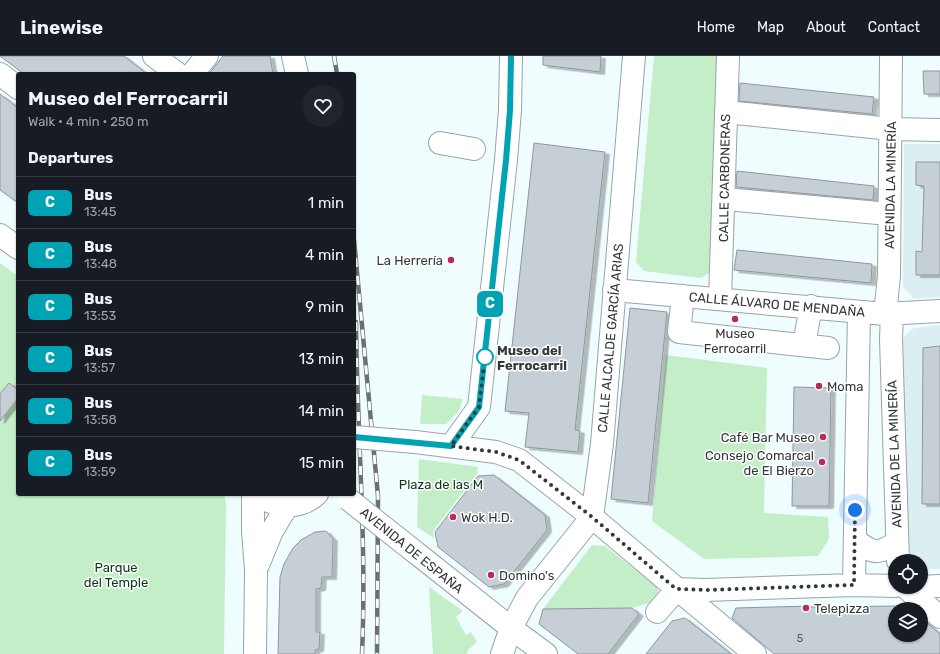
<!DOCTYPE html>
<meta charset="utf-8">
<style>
body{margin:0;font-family:Rubik,sans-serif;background:#20242c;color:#f1f3f6;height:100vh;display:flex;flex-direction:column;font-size:15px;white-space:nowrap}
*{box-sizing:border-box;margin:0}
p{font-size:13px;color:#9ea1a6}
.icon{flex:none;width:22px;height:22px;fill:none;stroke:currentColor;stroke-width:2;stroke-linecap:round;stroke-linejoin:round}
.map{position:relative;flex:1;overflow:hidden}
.sheet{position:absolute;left:16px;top:16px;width:340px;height:424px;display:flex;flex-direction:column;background:#171b24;border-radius:4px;box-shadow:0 1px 3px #0004}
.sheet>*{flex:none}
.badge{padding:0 8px;border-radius:6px;font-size:14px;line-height:26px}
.buttons{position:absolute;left:888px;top:498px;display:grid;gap:8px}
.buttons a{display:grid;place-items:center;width:40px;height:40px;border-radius:50%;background:#171b24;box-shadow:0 1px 3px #0004;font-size:20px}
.you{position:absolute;width:20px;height:20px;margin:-10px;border:3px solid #fff;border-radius:50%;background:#1a73e8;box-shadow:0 0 0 6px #1a73e833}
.map>.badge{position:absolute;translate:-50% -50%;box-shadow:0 0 0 2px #fff}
h2{padding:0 12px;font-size:15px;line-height:36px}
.round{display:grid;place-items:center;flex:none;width:42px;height:42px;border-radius:21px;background:#20242c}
.summary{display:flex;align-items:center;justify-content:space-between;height:68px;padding:0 12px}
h1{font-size:19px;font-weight:700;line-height:30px}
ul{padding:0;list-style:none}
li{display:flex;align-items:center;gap:12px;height:52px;padding:0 12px;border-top:1px solid #363941}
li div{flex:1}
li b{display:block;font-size:15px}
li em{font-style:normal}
li .badge{min-width:44px;font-weight:700;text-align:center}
header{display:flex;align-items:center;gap:24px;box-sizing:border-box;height:56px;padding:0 20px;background:#171b24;border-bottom:1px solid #363941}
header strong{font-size:19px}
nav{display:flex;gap:22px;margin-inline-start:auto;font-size:14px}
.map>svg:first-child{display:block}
.built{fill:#dbeff3}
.green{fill:#c3eec7}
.building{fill:#c6cfd5;stroke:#8f979d;filter:url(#shadow)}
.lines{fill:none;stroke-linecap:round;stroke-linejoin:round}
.minor-casing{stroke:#99a4a7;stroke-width:24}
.major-casing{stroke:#99a4a7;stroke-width:24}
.minor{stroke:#fff;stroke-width:22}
.major{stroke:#fff;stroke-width:22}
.rail-casing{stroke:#6a7172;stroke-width:4.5}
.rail{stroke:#fff;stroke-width:3;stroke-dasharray:9;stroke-linecap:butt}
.major-bridge-casing{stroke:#99a4a7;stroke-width:24;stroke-linecap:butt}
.major-bridge{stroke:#fff;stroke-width:22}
.line-casing{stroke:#fff;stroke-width:9}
.line{stroke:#00a3b4;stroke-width:6}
.walk{stroke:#333839;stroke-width:4;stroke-dasharray:0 7.2}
.poi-dot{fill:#b92b5b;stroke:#fff;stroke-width:1.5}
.stop-dot{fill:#fff;stroke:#00a3b4;stroke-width:2}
.labels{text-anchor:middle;stroke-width:3;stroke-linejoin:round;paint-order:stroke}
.number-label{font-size:11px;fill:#585e60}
.street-label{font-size:13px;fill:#333839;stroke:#fff}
.poi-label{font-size:13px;fill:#333839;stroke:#fff;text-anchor:start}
.stop-label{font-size:13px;font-weight:bold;fill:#333839;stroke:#fff;text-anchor:start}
.park-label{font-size:13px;fill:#053b14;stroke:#fff}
</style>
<header>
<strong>Linewise</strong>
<nav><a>Home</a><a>Map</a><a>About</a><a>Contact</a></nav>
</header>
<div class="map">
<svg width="940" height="598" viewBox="0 0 940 598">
<defs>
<filter id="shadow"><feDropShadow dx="4.5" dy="2.5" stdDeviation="0" flood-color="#0004"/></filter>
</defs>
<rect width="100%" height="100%" fill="#f0fdff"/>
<path class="built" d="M904,88H940V241L914,243L903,231Z
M940,269V513H922L921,505H914L902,477L903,282L914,272Z"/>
<path class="green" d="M654,0H718L709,217L701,222L644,215L636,206Z
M0,207L18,220V438H224L226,447L224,598H0Z
M666,299L767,312L764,457L828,461L829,483L818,500L704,503L652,465Z
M422,339L463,343L459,355L446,368H420Z
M419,403L478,411L477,418L433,475L434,482L417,471Z
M592,489L605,490L657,531L660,544L632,552L543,553Z
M429,531L463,555L456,561L466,579L471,576L477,586L468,594L467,598H433Z"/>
<path class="building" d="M0,0H124L147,18H24Z
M223,0H270L273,18H209Z
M543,0H601L600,16L543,9Z
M923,15H940V38H924Z
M740,27L874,41L872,58L739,45Z
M0,38L18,52V147L0,134Z
M534,87L605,96L575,374L580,375L578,396L525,391L529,357L505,355Z
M916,106H940V219H916V195L922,196L924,130L916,129Z
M737,115L874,130L873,144L736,131Z
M737,194L872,208L871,227L734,214Z
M630,252L667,256L648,447L611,443Z
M940,290V448H922L923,292Z
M9,327L18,334V342L0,365V338Z
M794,331L831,332L829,450H792Z
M494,419L545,459L547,474L504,528L489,531L438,491L435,476L478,420Z
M326,475L333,483L332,521H322L321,532L316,533V576H320L319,593L315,594V598H278L280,521L284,508L293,492L301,484L315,476Z
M810,550L811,551L895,550V579H921V562L940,578V598H774L732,562L736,552Z
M632,552L639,558L608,598H578L539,568L543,553Z
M685,562L712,583L731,598H646L672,565Z"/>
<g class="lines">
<defs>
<path id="minor" d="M154,0L178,18
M293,0L297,18
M0,18L18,32
M192,18L207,0
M726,56L891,73L940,74
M440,87L474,93
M725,143L889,158
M614,234L885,258L940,255
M683,240L679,276L828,292
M720,243L728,0
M885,258L889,220L891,0
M892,258L891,283L898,505
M804,289L811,250
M253,438V475L256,514L255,598
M592,461L677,533L705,534L854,529L895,530
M855,484C874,498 877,499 897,486
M258,509L272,475L287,450
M854,529L859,256
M905,531L940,561
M921,531L940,530
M657,556L677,533L755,598
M511,572L546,598"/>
<path id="major" d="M0,179L18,192
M415,386L496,396L519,404L592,461
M451,390L479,351L506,104L510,54L511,0
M257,438C274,452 300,454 317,438
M415,496L511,572
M502,598L511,572L527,542L592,461L602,388L634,0"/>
</defs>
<use href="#minor" class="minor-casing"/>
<use href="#major" class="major-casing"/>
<use href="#minor" class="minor"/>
<use href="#major" class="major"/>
<defs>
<path id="rail" d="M334,0L337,18
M354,184L378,440L377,598
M356,266C357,377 367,488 362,598"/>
</defs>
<use href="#rail" class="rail-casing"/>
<use href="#rail" class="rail"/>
<defs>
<path id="major-bridge" d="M354,381L415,386
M348,443L415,496"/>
</defs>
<use href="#major-bridge" class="major-bridge-casing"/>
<use href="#major-bridge" class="major-bridge"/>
</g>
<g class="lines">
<defs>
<path id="line" d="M354,381L451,390L479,351L506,104L510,54L511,0"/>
</defs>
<use href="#line" class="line-casing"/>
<use href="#line" class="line"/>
<path class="walk" d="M485,301L479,351L451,390L496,396L519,404L592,461L676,533L705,534L854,529L855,454"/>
</g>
<g class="poi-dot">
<circle cx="451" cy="204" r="4"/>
<circle cx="735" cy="263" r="4"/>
<circle cx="819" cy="330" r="4"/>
<circle cx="823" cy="381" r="4"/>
<circle cx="822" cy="406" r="4"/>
<circle cx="453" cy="461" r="4"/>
<circle cx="491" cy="519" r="4"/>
<circle cx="806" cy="552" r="4"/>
</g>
<circle class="stop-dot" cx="485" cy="301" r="8"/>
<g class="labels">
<g class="number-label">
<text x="800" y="586">5</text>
</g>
<g class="street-label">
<text transform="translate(724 122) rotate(-89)" y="5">CALLE CARBONERAS</text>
<text transform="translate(890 129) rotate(-89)" y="5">AVENIDA LA MINERÍA</text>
<text transform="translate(777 248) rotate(5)" y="5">CALLE ÁLVARO DE MENDAÑA</text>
<text transform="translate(610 282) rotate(-85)" y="5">CALLE ALCALDE GARCÍA ARIAS</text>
<text transform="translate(894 398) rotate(-92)" y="5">AVENIDA DE LA MINERÍA</text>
<text transform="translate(412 494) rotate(39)" y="5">AVENIDA DE ESPAÑA</text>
</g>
<g class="poi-label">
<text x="443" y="209" text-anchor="end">La Herrería</text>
<text x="735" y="282" text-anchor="middle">Museo<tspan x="735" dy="15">Ferrocarril</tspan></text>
<text x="827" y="335">Moma</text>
<text x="815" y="386" text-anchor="end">Café Bar Museo</text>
<text x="814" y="404" text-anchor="end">Consejo Comarcal<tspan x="814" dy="15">de El Bierzo</tspan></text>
<text x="461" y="466">Wok H.D.</text>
<text x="499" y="524">Domino's</text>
<text x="814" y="557">Telepizza</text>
</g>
<g class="stop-label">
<text x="497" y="299">Museo del<tspan x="497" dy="15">Ferrocarril</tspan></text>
</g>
<g class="park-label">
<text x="441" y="433">Plaza de las M</text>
<text x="116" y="516">Parque<tspan x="116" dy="15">del Temple</tspan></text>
</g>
</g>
</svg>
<div class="buttons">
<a><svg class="icon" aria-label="locate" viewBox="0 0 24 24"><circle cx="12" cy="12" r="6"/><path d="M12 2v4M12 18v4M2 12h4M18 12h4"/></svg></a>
<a><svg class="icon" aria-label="layers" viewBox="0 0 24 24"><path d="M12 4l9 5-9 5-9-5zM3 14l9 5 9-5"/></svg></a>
</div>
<div class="you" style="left:855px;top:454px"></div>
<b class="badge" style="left:490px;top:248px;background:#00a3b4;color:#fff">C</b>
<section class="sheet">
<div class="summary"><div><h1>Museo del Ferrocarril</h1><p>Walk · 4 min · 250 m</p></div><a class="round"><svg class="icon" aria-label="heart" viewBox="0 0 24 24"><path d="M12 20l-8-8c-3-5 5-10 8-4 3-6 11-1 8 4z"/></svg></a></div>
<h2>Departures</h2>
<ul>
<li><span class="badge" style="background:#00a3b4;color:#fff">C</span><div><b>Bus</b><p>13:45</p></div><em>1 min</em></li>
<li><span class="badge" style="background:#00a3b4;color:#fff">C</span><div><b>Bus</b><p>13:48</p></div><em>4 min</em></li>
<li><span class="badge" style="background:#00a3b4;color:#fff">C</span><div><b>Bus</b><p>13:53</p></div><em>9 min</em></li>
<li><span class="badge" style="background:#00a3b4;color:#fff">C</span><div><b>Bus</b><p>13:57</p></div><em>13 min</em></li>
<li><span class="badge" style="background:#00a3b4;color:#fff">C</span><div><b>Bus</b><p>13:58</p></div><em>14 min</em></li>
<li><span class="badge" style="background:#00a3b4;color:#fff">C</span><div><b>Bus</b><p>13:59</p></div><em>15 min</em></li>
</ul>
</section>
</div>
